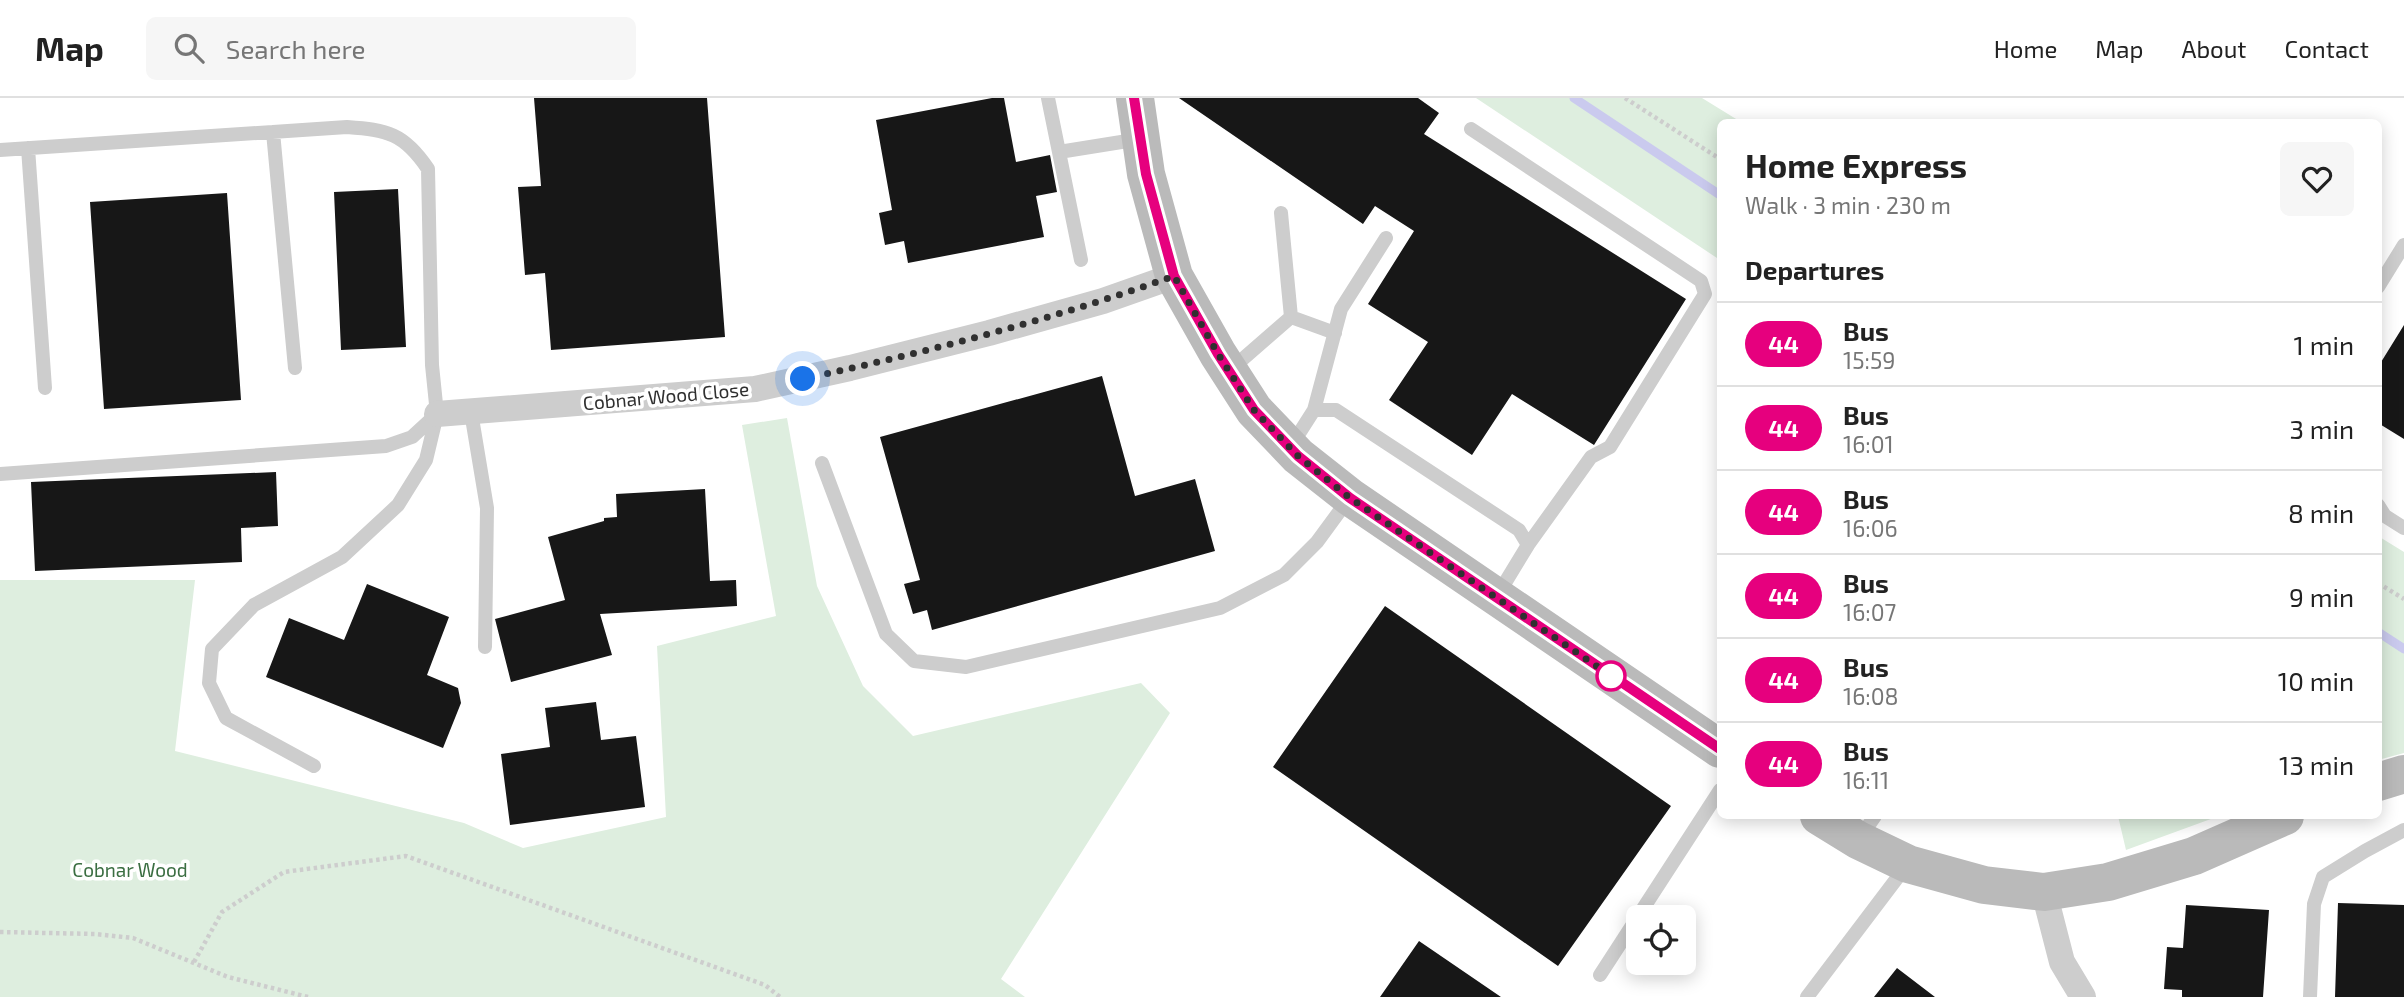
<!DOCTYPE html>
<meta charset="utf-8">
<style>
body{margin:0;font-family:"Exo 2",sans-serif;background:#f6f6f6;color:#222;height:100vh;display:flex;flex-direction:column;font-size:26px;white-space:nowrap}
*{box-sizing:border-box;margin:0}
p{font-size:23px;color:#767676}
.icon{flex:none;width:38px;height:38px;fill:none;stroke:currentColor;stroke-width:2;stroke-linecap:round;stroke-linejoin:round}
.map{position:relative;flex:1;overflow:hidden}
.details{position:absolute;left:1717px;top:21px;width:665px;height:700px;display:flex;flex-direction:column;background:#fff;border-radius:10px;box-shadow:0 4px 18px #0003}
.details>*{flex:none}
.badge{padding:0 14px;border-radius:23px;font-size:24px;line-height:46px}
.controls{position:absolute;left:1626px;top:807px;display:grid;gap:14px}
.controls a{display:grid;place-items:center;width:70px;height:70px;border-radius:10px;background:#fff;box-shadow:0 4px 18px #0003;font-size:35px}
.you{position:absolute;width:35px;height:35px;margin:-18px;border:5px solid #fff;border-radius:50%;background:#1a73e8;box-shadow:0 0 0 10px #1a73e833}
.map>.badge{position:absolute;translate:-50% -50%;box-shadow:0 0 0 4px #fff}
h2{padding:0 28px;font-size:26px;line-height:63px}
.round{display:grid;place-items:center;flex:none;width:74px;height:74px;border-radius:10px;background:#f6f6f6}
.overview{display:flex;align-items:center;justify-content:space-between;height:119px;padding:0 28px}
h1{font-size:33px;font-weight:700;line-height:52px}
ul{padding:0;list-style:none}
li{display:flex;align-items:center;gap:21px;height:84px;padding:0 28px;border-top:2px solid #e0e0e0}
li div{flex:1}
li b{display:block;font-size:26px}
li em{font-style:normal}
li .badge{min-width:77px;font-weight:700;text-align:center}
header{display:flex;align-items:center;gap:42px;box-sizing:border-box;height:98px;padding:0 35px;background:#fff;border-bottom:2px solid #e0e0e0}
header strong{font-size:33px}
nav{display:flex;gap:38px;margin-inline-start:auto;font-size:24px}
.search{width:490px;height:63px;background:#f6f6f6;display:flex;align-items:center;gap:18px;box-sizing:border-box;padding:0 24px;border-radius:10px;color:#767676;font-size:26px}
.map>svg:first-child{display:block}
.green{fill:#deeedf}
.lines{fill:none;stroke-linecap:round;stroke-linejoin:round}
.stream{stroke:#cacaee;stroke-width:9}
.building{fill:#171717}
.path{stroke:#cdcdcd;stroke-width:4.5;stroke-dasharray:3.5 3.5;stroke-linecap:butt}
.lane{stroke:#cdcdcd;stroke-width:14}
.street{stroke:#cdcdcd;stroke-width:26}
.secondary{stroke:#bababa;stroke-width:38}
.line-casing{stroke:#fff;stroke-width:16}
.line{stroke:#e6007e;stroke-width:10}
.walk{stroke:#303030;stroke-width:7;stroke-dasharray:0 12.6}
.stop-dot{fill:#fff;stroke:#e6007e;stroke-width:3.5}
.labels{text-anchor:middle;stroke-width:7;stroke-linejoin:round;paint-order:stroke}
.street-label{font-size:19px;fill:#303030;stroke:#fff}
.park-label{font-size:19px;fill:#3b6e42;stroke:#fff}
</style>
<header>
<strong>Map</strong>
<div class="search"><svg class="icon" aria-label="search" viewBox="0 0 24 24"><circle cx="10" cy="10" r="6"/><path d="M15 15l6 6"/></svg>Search here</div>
<nav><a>Home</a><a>Map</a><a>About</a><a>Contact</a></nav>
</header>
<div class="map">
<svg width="2404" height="899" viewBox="0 0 2404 899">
<rect width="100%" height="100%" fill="#fff"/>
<path class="green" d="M1476,0H1702L1741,24H1720V162Z
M787,320L817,488L863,588L913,638L1141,585L1170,615L1001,881L1025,899H0V482H195L175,653L464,725L523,750L666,719L657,548L776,518L742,327Z
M2378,438L2404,454V655L2378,662Z
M2118,718H2219L2126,752Z"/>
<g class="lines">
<path class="stream" d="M1574,0L1720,97
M2378,534L2404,551"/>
</g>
<path class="building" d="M534,0H707L725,239L551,252L545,175L525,177L518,89L541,88Z
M992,0H1004L1016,64L1050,57L1057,94L1036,98L1044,139L908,165L904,143L885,147L879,115L892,112L876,22Z
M1179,0H1418L1439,15L1424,36L1686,201L1594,347L1512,296L1472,357L1389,302L1428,244L1368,206L1414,133L1375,108L1363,126Z
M398,91L406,249L341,252L334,94Z
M227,95L241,302L104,311L90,104Z
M2404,227V341L2378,325V269Z
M1102,278L1135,398L1195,381L1215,453L932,532L927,512L913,516L904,486L920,482L880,339Z
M276,374L278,428L241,430L242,464L35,473L31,384Z
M705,391L710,483L736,482L737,508L600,516L612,557L511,584L495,521L565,502L548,439L604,423V420L617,419L616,396Z
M367,486L449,519L427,577L458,590L461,605L443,650L266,579L289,520L344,542Z
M1385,508L1671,708L1558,868L1273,669Z
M596,604L601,642L636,638L645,709L510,727L501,656L550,649L545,610Z
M2338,805L2404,807V899H2335Z
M2186,807L2269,812L2263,899H2182V892L2164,891L2167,849L2183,850Z
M1419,843L1501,899H1380Z
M1897,870L1935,899H1874Z"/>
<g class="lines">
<path class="path" d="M1625,0L1720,61
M2378,485L2404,501
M0,834L95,836L133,840L228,879L308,899
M194,864L222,814L284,774L406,758L765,887L780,899"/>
<path class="lane" d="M1048,0L1081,162
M1471,31L1701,183L1705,196L1610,349L1591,359L1528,447
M273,34L295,270
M28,50L45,290
M0,52L347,29C387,32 404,35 428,71L432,267L437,316L426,362L398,407L342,459L254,507L212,551L209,585L226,620L314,668
M1059,54L1140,41
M1281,115L1291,219
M2378,189L2404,147
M1229,273L1291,219L1335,235
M1314,312L1341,211L1386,140
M471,314L487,410L485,549
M1291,348L1314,312H1336L1519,432L1528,447L1497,498
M822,365L886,536L914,563L966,569L1220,510L1284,477L1317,444L1350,399
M0,376L386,348L412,339L437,316
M2378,407L2385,418L2404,430
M1859,741L1875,718
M1600,877L1720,692
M1807,899L1907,767
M2310,899L2314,806L2323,779L2365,753L2404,732"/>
<path class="street" d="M437,316L755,291L850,270L989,235L1103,203L1174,178
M2044,794L2062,864L2083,899"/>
<path class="secondary" d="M1135,0L1146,76L1174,178L1218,256L1254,312L1298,358L1350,399L1720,651
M2378,684L2404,676
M1819,718L1858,742L1908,766L1984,787L2044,794L2108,784L2194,758L2285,718"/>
</g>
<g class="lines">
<defs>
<path id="line" d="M1134,0L1146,76L1174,178L1218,256L1254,312L1298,358L1350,400L1720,651"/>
</defs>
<use href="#line" class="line-casing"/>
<use href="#line" class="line"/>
<path class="walk" d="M803,281C928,254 1053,221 1174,178L1218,256L1254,312L1298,358L1350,400L1620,584L1611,578"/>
</g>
<circle class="stop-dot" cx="1611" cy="578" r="14"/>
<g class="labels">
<g class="street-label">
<text transform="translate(666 298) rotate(-5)" y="7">Cobnar Wood Close</text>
</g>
<g class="park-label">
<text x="130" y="779">Cobnar Wood</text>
</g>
</g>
</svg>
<div class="controls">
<a><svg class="icon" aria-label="locate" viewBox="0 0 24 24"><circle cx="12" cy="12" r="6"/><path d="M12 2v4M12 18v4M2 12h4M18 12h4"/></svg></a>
</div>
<div class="you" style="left:803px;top:281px"></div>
<section class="details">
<div class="overview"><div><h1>Home Express</h1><p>Walk · 3 min · 230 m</p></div><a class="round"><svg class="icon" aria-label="heart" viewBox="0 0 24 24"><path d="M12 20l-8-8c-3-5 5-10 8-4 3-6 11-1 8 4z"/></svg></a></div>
<h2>Departures</h2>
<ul>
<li><span class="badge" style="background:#e6007e;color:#fff">44</span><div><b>Bus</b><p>15:59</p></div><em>1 min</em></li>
<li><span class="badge" style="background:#e6007e;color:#fff">44</span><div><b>Bus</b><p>16:01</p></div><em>3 min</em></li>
<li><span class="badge" style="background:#e6007e;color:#fff">44</span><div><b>Bus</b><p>16:06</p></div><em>8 min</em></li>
<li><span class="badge" style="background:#e6007e;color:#fff">44</span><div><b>Bus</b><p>16:07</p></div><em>9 min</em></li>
<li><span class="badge" style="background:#e6007e;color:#fff">44</span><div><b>Bus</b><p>16:08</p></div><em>10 min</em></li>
<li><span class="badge" style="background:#e6007e;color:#fff">44</span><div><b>Bus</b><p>16:11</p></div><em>13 min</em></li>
</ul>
</section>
</div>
